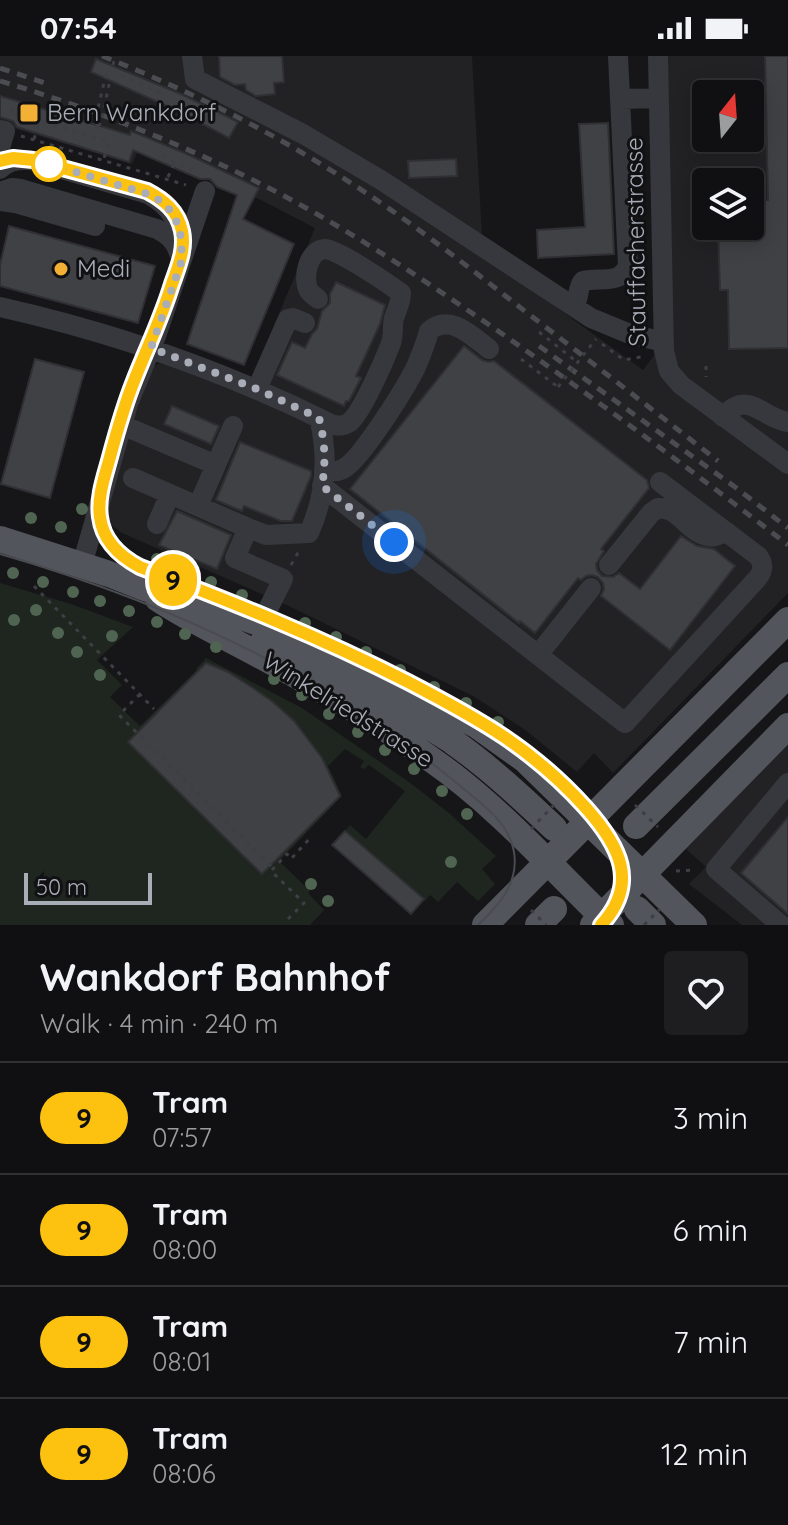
<!DOCTYPE html>
<meta charset="utf-8">
<style>
body{margin:0;font-family:Quicksand,sans-serif;background:#1e1e20;color:#f1f3f6;height:100vh;display:flex;flex-direction:column;font-size:30px;white-space:nowrap}
*{box-sizing:border-box;margin:0}
p{font-size:26px;color:#9c9d9f}
.icon{flex:none;width:44px;height:44px;fill:none;stroke:currentColor;stroke-width:2;stroke-linecap:round;stroke-linejoin:round}
.map{position:relative;height:869px;overflow:hidden}
.sheet{display:flex;flex-direction:column;background:#101012;flex:1}
.sheet>*{flex:none}
.badge{padding:0 16px;border-radius:26px;font-size:28px;line-height:52px}
.needle{width:52px;rotate:17deg}
.controls{position:absolute;left:692px;top:24px;display:grid;gap:16px}
.controls a{display:grid;place-items:center;width:72px;height:72px;border-radius:8px;background:#101012;box-shadow:0 4px 20px #0003,0 0 0 2px #303032;font-size:40px}
.scale{position:absolute;left:24px;bottom:20px;width:128px;box-sizing:border-box;padding-left:8px;border:4px solid #a8adb8;border-top:0;font-size:22px;line-height:28px;white-space:nowrap;color:#a8adb8;-webkit-text-stroke:6px #111113;paint-order:stroke}
.you{position:absolute;width:40px;height:40px;margin:-20px;border:6px solid #fff;border-radius:50%;background:#1a73e8;box-shadow:0 0 0 12px #1a73e833}
.map>.badge{position:absolute;translate:-50% -50%;box-shadow:0 0 0 4px #fff}
.round{display:grid;place-items:center;flex:none;width:84px;height:84px;border-radius:8px;background:#1e1e20}
.summary{display:flex;align-items:center;justify-content:space-between;height:136px;padding:0 40px}
h1{font-size:38px;font-weight:800;line-height:60px}
ul{padding:0;list-style:none}
li{display:flex;align-items:center;gap:24px;height:112px;padding:0 40px;border-top:2px solid #303032}
li div{flex:1}
li b{display:block;font-size:30px}
li em{font-style:normal}
li .badge{min-width:88px;font-weight:700;text-align:center}
.status{display:flex;justify-content:space-between;align-items:center;height:56px;padding:0 40px;background:#101012;direction:ltr}
.status svg{height:22px;fill:currentColor}
.map>svg:first-child{display:block}
.built{fill:#222225;fill-rule:evenodd}
.green{fill:#1e261f}
.building{fill:#404145;stroke:#303034;stroke-width:2}
.lines{fill:none;stroke-linecap:round;stroke-linejoin:round}
.path{stroke:#3d3f44;stroke-width:3;stroke-dasharray:4 6;stroke-linecap:butt}
.minor{stroke:#37383d;stroke-width:20}
.major{stroke:#53555c;stroke-width:26}
.tram{stroke:#4a4c52;stroke-width:2}
.rail{stroke:#4a4c52;stroke-width:5;stroke-dasharray:10 8;stroke-linecap:butt}
.path-bridge{stroke:#3d3f44;stroke-width:3;stroke-dasharray:4 6;stroke-linecap:butt}
.tree{fill:#506452}
.line-casing{stroke:#fff;stroke-width:18}
.line{stroke:#fdc210;stroke-width:12}
.walk{stroke:#a8adb8;stroke-width:8;stroke-dasharray:0 14.4}
.poi-dot{fill:#f2b134;stroke:#111113;stroke-width:3}
.stop-dot{fill:#fff;stroke:#fdc210;stroke-width:4}
.labels{text-anchor:middle;stroke-width:6;stroke-linejoin:round;paint-order:stroke}
.poi-label{font-size:24px;fill:#a8adb8;stroke:#111113;text-anchor:start}
.street-label{font-size:24px;fill:#a8adb8;stroke:#111113}
</style>
<div class="status"><b>07:54</b><svg viewBox="0 0 49 12"><path d="M0 12V9h3v3zM5 12V6h3v6zM10 12V3h3v9zM15 12V0h3v12zM26 1h20v11H26zM47 4h2v5h-2z"/></svg></div>
<div class="map">
<svg width="788" height="869" viewBox="0 0 788 869">
<rect width="100%" height="100%" fill="#161618"/>
<path class="built" d="M0,0H472L483,198L643,314L664,286L658,0H788V537L613,717L594,697L577,716L524,673L473,640L289,550L122,477L110,468L107,450L125,376L154,310L160,307L167,308L245,338L315,172L261,144L138,94L132,108L0,68ZM706,38H750V82H706ZM706,126H750V170H706Z
M788,685V869H742L689,828L706,811L686,793Z"/>
<path class="green" d="M0,527L74,549L133,571L97,604L122,629L110,641L140,670L197,614L196,613L206,602L302,652L409,726L449,757L496,800L482,813L495,828L478,845L457,826L438,846L430,839L425,845L345,775L350,769L366,783L405,735L369,709L364,713L360,711L364,705L345,693L328,710L342,740L279,805L310,835L308,837L324,854L310,869H0Z"/>
<path class="building" d="M219,0H282L284,26L274,27L275,38L256,40L246,34L245,28L235,29L220,21Z
M765,0H788V292L729,293L728,234H720L718,170H750V145L768,144Z
M96,3L181,38L238,66L229,82L180,56L91,16Z
M0,40L130,79L131,75L187,98L259,132L243,163L294,188L244,309L187,288L237,139L217,131L210,123H200L133,94L129,106L17,71L13,65L0,61Z
M608,67L614,198L538,202L537,174L585,171L579,68Z
M456,103L457,120L409,122L408,105Z
M9,170L155,210L138,267L0,230V209Z
M336,226L385,249L380,268L356,320L361,322L349,345H346L344,350L277,319L292,286L305,292L312,278L317,273L322,255L330,247V238Z
M464,290L482,304L488,306L494,305L647,424L649,432L601,493L604,495L596,508L597,514L602,520L613,521L619,517L640,533L681,480L697,490L714,493L735,510L670,594L601,540L604,533L603,527L598,521L592,519L586,520L581,524L578,522L535,577L520,565L519,567L350,433Z
M35,303L84,316L50,442L1,428Z
M172,350L219,370L211,388L164,368Z
M240,386L311,415V420L292,465H281L244,450L242,455L216,444Z
M177,455L231,479L217,513L159,489Z
M206,607L228,616L253,632L273,646L294,665L322,702L340,740L262,818L128,686Z
M788,761V858L741,817Z
M345,775L424,843L411,858L332,789Z"/>
<g class="lines">
<path class="path" d="M121,19L160,37
M11,57L14,47
M15,58L94,81
M98,70L94,81L109,86L104,102
M21,80L186,129
M34,83L39,67
M162,100L198,117
M168,121L175,106
M539,276L577,306
M602,288L624,304L641,301
M521,303L558,331
M706,310V321
M291,509L299,495
M34,530L154,653
M140,638L119,659L273,812
M676,815L696,814
M288,863L304,847L271,815L287,798L291,803L311,781"/>
<path class="minor" d="M192,0L195,23L303,78L381,124L591,262L630,278L664,286
M658,0L664,295L669,315L681,329L788,408
M620,43L659,42
M0,74L5,75L0,92
M0,113C8,105 19,103 30,104L148,138C175,153 179,167 181,196
M0,136L12,132L21,133L157,173C168,179 175,184 179,197
M0,145L15,147L95,170
M0,251C116,277 227,316 333,369C340,370 344,370 350,366C362,356 385,303 391,287C394,278 392,270 394,262C397,253 401,246 401,237C390,229 336,192 325,193C308,194 302,222 309,235C311,238 315,240 318,243
M574,251C580,242 577,231 583,225C600,221 620,229 628,210L618,0
M257,333L288,263L293,262L305,267
M723,361C748,332 761,362 788,366
M122,369L216,409
M324,415C331,416 337,416 343,413C361,404 406,331 416,311C421,299 426,287 429,275C450,257 472,280 489,293
M133,422L248,472
M322,430L625,667L755,525C763,517 765,509 758,500L660,426
M198,450L233,370
M157,468L170,438
M82,509L128,348L156,280L205,135
M609,509L651,457L658,452C679,451 688,477 708,480C714,482 720,478 727,476
M261,567L283,523L235,502L248,472L266,479L309,477C325,441 329,401 319,362
M538,599L591,532
M781,869L716,813L788,727"/>
<path class="major" d="M0,483L109,518L147,533
M131,526L168,534L321,590L407,632L476,669L525,704L694,869
M158,543C190,564 226,581 259,599C318,631 377,665 432,704C498,750 553,813 611,869
M264,584C325,615 394,647 452,685C489,711 521,741 554,772
M636,770L788,619
M637,853L653,869
M485,869L788,564
M538,869L554,853
M593,869L788,670"/>
<path class="tram" d="M0,105L13,102L33,104L147,135C166,144 181,158 183,181C185,197 177,213 172,228C162,261 147,292 134,325C125,350 117,375 110,401C105,419 97,441 100,461C104,485 119,500 140,511C187,530 235,546 282,566C325,585 366,605 408,626C479,663 532,692 586,752C619,788 640,827 601,869
M0,498C162,545 321,617 453,724C476,744 509,764 514,796C519,828 499,849 478,869"/>
<path class="rail" d="M102,0C185,33 265,72 340,120C405,161 466,209 526,256C590,305 654,355 718,405
M0,12L51,29
M0,25C87,51 172,84 253,124C340,167 421,222 501,277C598,345 694,416 788,489
M539,290L735,431L788,472"/>
<path class="path-bridge" d="M113,9L115,0
M98,70L95,65L107,14
M98,70L101,66L110,24
M558,331L596,283
M635,749L658,771
M531,773L554,749
M531,854L546,869
M644,869L660,853"/>
</g>
<g class="tree">
<circle cx="82" cy="453" r="6"/>
<circle cx="31" cy="462" r="6"/>
<circle cx="61" cy="471" r="6"/>
<circle cx="157" cy="503" r="6"/>
<circle cx="186" cy="515" r="6"/>
<circle cx="13" cy="517" r="6"/>
<circle cx="43" cy="526" r="6"/>
<circle cx="211" cy="526" r="6"/>
<circle cx="73" cy="536" r="6"/>
<circle cx="242" cy="539" r="6"/>
<circle cx="100" cy="545" r="6"/>
<circle cx="36" cy="554" r="6"/>
<circle cx="129" cy="555" r="6"/>
<circle cx="14" cy="564" r="6"/>
<circle cx="157" cy="566" r="6"/>
<circle cx="305" cy="567" r="6"/>
<circle cx="58" cy="577" r="6"/>
<circle cx="185" cy="578" r="6"/>
<circle cx="112" cy="580" r="6"/>
<circle cx="336" cy="581" r="6"/>
<circle cx="216" cy="591" r="6"/>
<circle cx="77" cy="596" r="6"/>
<circle cx="366" cy="596" r="6"/>
<circle cx="400" cy="614" r="6"/>
<circle cx="100" cy="619" r="6"/>
<circle cx="274" cy="623" r="6"/>
<circle cx="434" cy="631" r="6"/>
<circle cx="302" cy="639" r="6"/>
<circle cx="466" cy="647" r="6"/>
<circle cx="329" cy="658" r="6"/>
<circle cx="498" cy="666" r="6"/>
<circle cx="358" cy="676" r="6"/>
<circle cx="385" cy="694" r="6"/>
<circle cx="414" cy="713" r="6"/>
<circle cx="442" cy="735" r="6"/>
<circle cx="467" cy="758" r="6"/>
<circle cx="451" cy="806" r="6"/>
<circle cx="311" cy="828" r="6"/>
<circle cx="328" cy="845" r="6"/>
</g>
<g class="lines">
<defs>
<path id="line" d="M0,105L13,102L33,104L147,135C164,144 178,155 182,175C186,193 178,211 172,228C162,261 147,292 134,325C124,350 117,375 110,401C105,420 97,441 100,461C103,485 119,500 140,511C232,546 320,581 408,626C479,663 532,692 586,752C619,789 640,827 601,869"/>
</defs>
<use href="#line" class="line-casing"/>
<use href="#line" class="line"/>
<path class="walk" d="M49,108L148,138L159,144L170,154L176,165L180,173L182,204L151,292L257,333L319,362C325,386 326,406 322,430L394,486"/>
</g>
<g class="poi-dot">
<rect x="19" y="47" width="20" height="20" rx="4"/>
<circle cx="61" cy="213" r="8"/>
</g>
<circle class="stop-dot" cx="49" cy="108" r="16"/>
<g class="labels">
<g class="poi-label">
<text x="47" y="65">Bern Wankdorf</text>
<text x="77" y="221">Medi</text>
</g>
<g class="street-label">
<text transform="translate(636 186) rotate(-91)" y="8">Stauffacherstrasse</text>
<text transform="translate(348 654) rotate(32)" y="8">Winkelriedstrasse</text>
</g>
</g>
</svg>
<div class="controls">
<a><svg class="needle" viewBox="-14 -14 28 28"><path d="M0-13l5 13h-10z" fill="#e53935"/><path d="M0 13l5-13h-10z" fill="#9c9d9f"/></svg></a>
<a><svg class="icon" aria-label="layers" viewBox="0 0 24 24"><path d="M12 4l9 5-9 5-9-5zM3 14l9 5 9-5"/></svg></a>
</div>
<div class="scale">50 m</div>
<div class="you" style="left:394px;top:486px"></div>
<b class="badge" style="left:173px;top:524px;background:#fdc210;color:#111">9</b>
</div>
<section class="sheet">
<div class="summary"><div><h1>Wankdorf Bahnhof</h1><p>Walk · 4 min · 240 m</p></div><a class="round"><svg class="icon" aria-label="heart" viewBox="0 0 24 24"><path d="M12 20l-8-8c-3-5 5-10 8-4 3-6 11-1 8 4z"/></svg></a></div>
<ul>
<li><span class="badge" style="background:#fdc210;color:#111">9</span><div><b>Tram</b><p>07:57</p></div><em>3 min</em></li>
<li><span class="badge" style="background:#fdc210;color:#111">9</span><div><b>Tram</b><p>08:00</p></div><em>6 min</em></li>
<li><span class="badge" style="background:#fdc210;color:#111">9</span><div><b>Tram</b><p>08:01</p></div><em>7 min</em></li>
<li><span class="badge" style="background:#fdc210;color:#111">9</span><div><b>Tram</b><p>08:06</p></div><em>12 min</em></li>
</ul>
</section>
